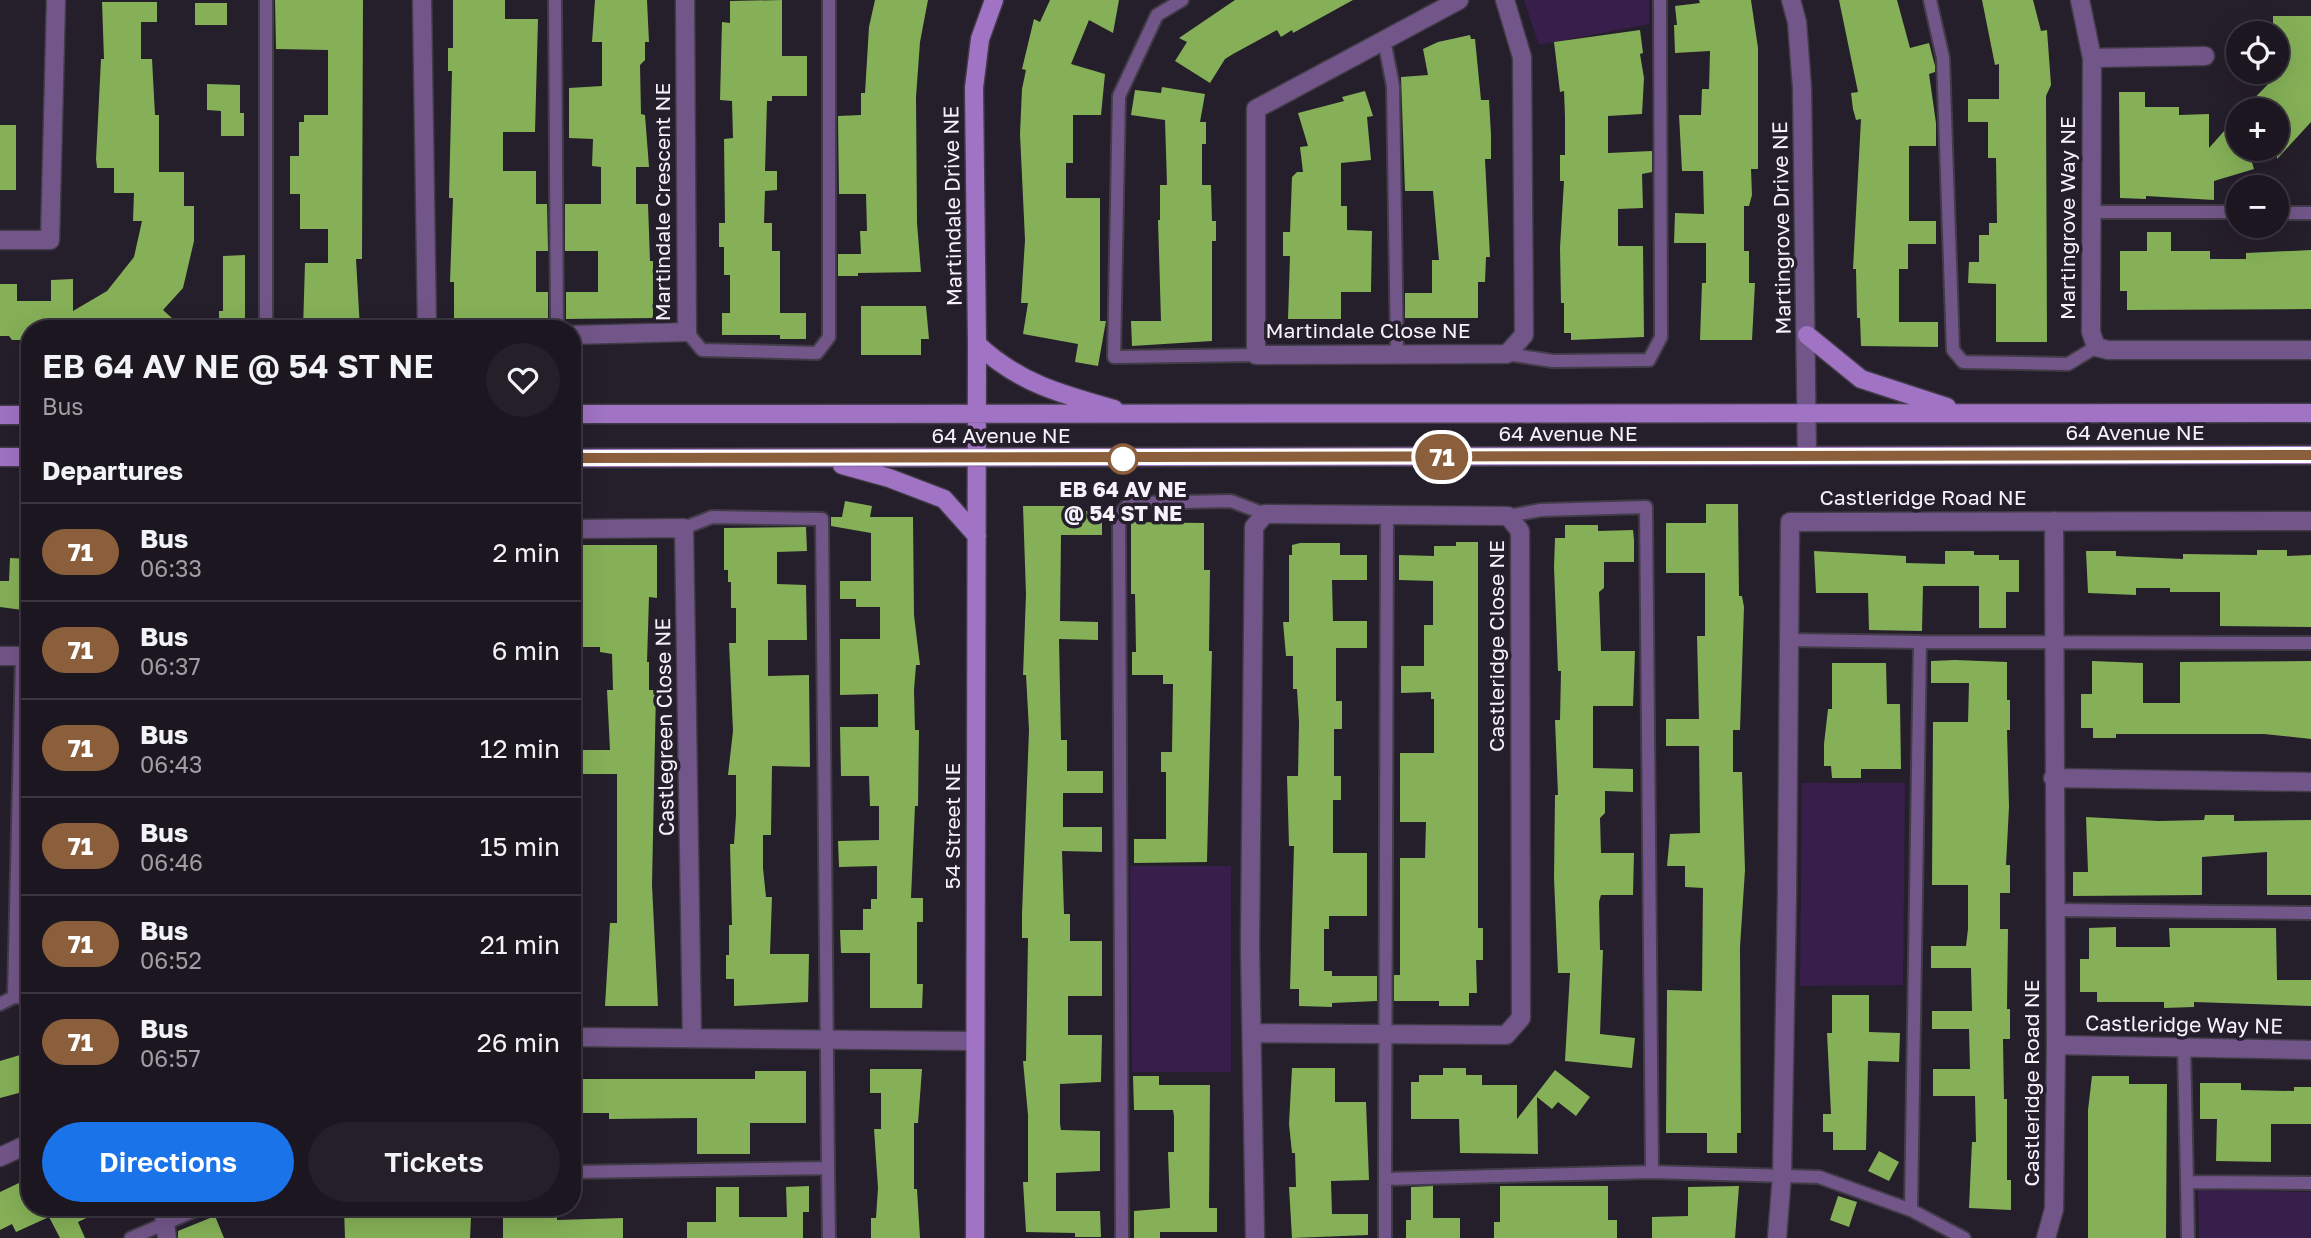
<!DOCTYPE html>
<meta charset="utf-8">
<style>
body{margin:0;font-family:"Golos Text",sans-serif;background:#251f29;color:#f1f3f6;height:100vh;display:flex;flex-direction:column;font-size:26px;white-space:nowrap}
*{box-sizing:border-box;margin:0}
p{font-size:23px;color:#a09fa5}
.icon{flex:none;width:38px;height:38px;fill:none;stroke:currentColor;stroke-width:2;stroke-linecap:round;stroke-linejoin:round}
.map{position:relative;flex:1;overflow:hidden}
.details{position:absolute;left:21px;top:320px;width:560px;height:896px;display:flex;flex-direction:column;background:#1c1620;border-radius:28px;box-shadow:0 7px 28px #0002,0 0 0 2px #3a353e}
.details>*{flex:none}
.badge{padding:0 14px;border-radius:23px;font-size:24px;line-height:46px}
.controls{position:absolute;left:2226px;top:21px;display:grid;gap:14px}
.controls a{display:grid;place-items:center;width:63px;height:63px;border-radius:50%;background:#1c1620;box-shadow:0 7px 28px #0002,0 0 0 2px #3a353e;font-size:35px}
.map>.badge{position:absolute;translate:-50% -50%;box-shadow:0 0 0 4px #fff}
h2{padding:0 21px;font-size:26px;line-height:63px}
.round{display:grid;place-items:center;flex:none;width:74px;height:74px;border-radius:37px;background:#251f29}
.head{display:flex;align-items:center;justify-content:space-between;height:119px;padding:0 21px}
h1{font-size:33px;font-weight:600;line-height:52px}
.primary-button{display:flex;gap:14px;margin-top:auto;padding:14px 21px}
.primary-button a{flex:1;height:80px;border-radius:42px;background:#1a73e8;color:#fff;font-size:28px;font-weight:600;line-height:80px;text-align:center}
.primary-button a+a{background:#251f29;color:#f1f3f6}
ul{padding:0;list-style:none}
li{display:flex;align-items:center;gap:21px;height:98px;padding:0 21px;border-top:2px solid #3a353e}
li div{flex:1}
li b{display:block;font-size:26px}
li em{font-style:normal}
li .badge{min-width:77px;font-weight:700;text-align:center}
.map>svg:first-child{display:block}
.green{fill:#381e4b}
.building{fill:#85b057}
.lines{fill:none;stroke-linecap:round;stroke-linejoin:round}
.lane-casing{stroke:#423c48;stroke-width:16}
.street-casing{stroke:#423c48;stroke-width:21}
.secondary-casing{stroke:#423c48;stroke-width:21}
.lane{stroke:#725689;stroke-width:12}
.street{stroke:#725689;stroke-width:18}
.secondary{stroke:#a073c4;stroke-width:18}
.line-casing{stroke:#fff;stroke-width:16}
.line{stroke:#8b5e3c;stroke-width:10}
.stop-dot{fill:#fff;stroke:#8b5e3c;stroke-width:3.5}
.labels{text-anchor:middle;stroke-width:7;stroke-linejoin:round;paint-order:stroke}
.street-label{font-size:21px;fill:#f6f2fb;stroke:#251e2b}
.stop-label{font-size:21px;font-weight:bold;fill:#f6f2fb;stroke:#251e2b}
</style>
<div class="map">
<svg width="2311" height="1238" viewBox="0 0 2311 1238">
<rect width="100%" height="100%" fill="#251e2b"/>
<path class="green" d="M1524,0H1649V24L1539,45Z
M1802,783H1905L1903,985L1800,986Z
M1130,866H1231V1072H1132Z
M2198,1190L2311,1192V1238H2199Z"/>
<path class="building" d="M275,0H363L362,259H356L360,329H303L305,263H328V229H300V194H290V156H299V122H304V115H328V50L276,49Z
M453,0H505V19H538L535,132H503V171H536V204H547L548,251H536V292H548V319H536V326H514V318L454,319V282H450L453,198H449L452,71H448V48H453Z
M595,0H647L649,42H645V60L640,65L641,114L645,115L649,167H636V204H648L650,261H653V318L566,319V292H598V251H565V204H601V167L592,166L593,139L569,138V88L602,86V42H592Z
M782,0V56H807V96H772V101H767L765,171H777V190L765,191L764,223H772V251H780V313H806V339H780V335H722V313H730V275H724V247H719V223H725L724,139L733,138L732,101L720,100L722,22L730,23V1Z
M875,0H928L920,42L916,97L917,223L921,272L858,273V276H838V254H861L860,231H867L866,194H839L838,116L861,115V93H865L869,27Z
M1050,0H1119L1113,33L1089,20L1071,64L1105,74L1101,115H1073V163H1066V198H1100V321H1106L1098,366L1075,362L1078,344L1023,334L1028,303H1021L1025,240L1020,134L1022,89L1026,70L1022,69L1034,19L1040,22Z
M1235,0H1353L1293,33L1292,30L1281,37L1277,30L1233,54L1225,59L1210,83L1175,61L1187,42L1179,38Z
M1699,0H1751L1758,48V169H1751L1752,195L1749,206H1744V251H1749V283H1755L1752,340H1700L1702,283H1706V243H1674L1675,213L1704,214L1703,171H1682L1679,115H1701L1702,89H1709L1710,51L1675,53L1674,25H1677L1675,6L1700,3Z
M1839,0H1897L1910,48L1929,43L1935,66V72L1929,74L1936,123V146H1909V221H1936V244H1908V269H1899V322H1938V347L1861,346L1860,318H1857L1856,269H1853L1861,119L1856,120L1853,109L1851,93L1858,92Z
M1982,0H2033L2041,31L2047,30L2051,85L2046,96L2047,342H1996V284L1968,283L1969,262H1979V235H1989V223H1997L1996,158H1988V122H1968V99H1999V64L1995,65Z
M102,2H157V22H141V59H152L155,115H159V172H184V206H194V241L183,288L163,310L184,329H28L22,340H12L9,336H0V284H17V301H51V280L73,279V311L107,291L134,257L142,221H133L134,193H114V168H97L96,159L101,59H104Z
M195,3H227V25H195Z
M2273,16H2311V122L2277,159V110H2243L2272,80L2271,72H2277V33H2273Z
M1640,30L1643,53L1640,54L1644,78L1642,114L1608,116V153L1652,151V172L1642,174L1643,208L1618,209V246H1643L1644,337L1571,340V333H1564V303H1561L1560,248L1564,181H1560V155H1565V116L1564,91L1560,92L1554,42Z
M1470,35L1471,39H1475L1481,100H1489L1491,135V159H1485L1490,257H1486L1485,282H1478V318H1405V293H1432V260H1439L1433,191H1405L1401,77L1428,75L1423,49L1438,42Z
M207,84L240,85V113H244V136H221V111L207,110Z
M1162,87L1205,94L1200,122H1206V144H1202V185H1211L1212,221H1216V241H1212V341L1132,346L1131,321H1161L1158,220H1160V185H1167L1165,120L1131,115L1135,90L1161,93Z
M1365,91L1373,116L1367,117L1371,160L1341,163V206H1347V230L1372,231L1371,292H1341V319H1288L1290,256H1283V232H1290L1292,177L1297,172H1303L1300,147L1308,146L1298,113L1344,101L1342,97Z
M2119,92H2145V107H2179V115L2209,114V148L2225,130L2238,126V149H2248L2254,169L2214,181V200L2146,196V199L2120,198Z
M0,125H16V190H0Z
M2147,232H2171V251H2210V259H2246V253L2311,250V309L2127,310V291H2120V251H2147Z
M245,255V329H219V311H223V256Z
M861,306H926L929,339H921V355H861Z
M845,501L872,506L870,517H913L914,615L920,665H916L914,690L915,730H919L918,806H915L911,898H923V922H917V984H923L922,1008H870V953H841L840,930H863V909H871V899H877V866L839,867L838,841L879,840V806H870L869,776H841L840,727H878V694L840,695V639H880V607H856V599H840V581H871V533L831,526V517H842Z
M1706,504H1738L1739,596H1742L1744,607L1740,730H1733V772H1742L1745,870L1740,947L1741,1133H1737V1153H1707V1133H1666L1667,990L1702,991L1703,888L1685,887V866H1667L1670,834L1700,833L1699,746H1666V719H1699L1697,636H1705V573H1666V523H1706Z
M1023,506H1066V511H1102V535H1061L1060,621L1098,622V640L1059,639L1061,740H1067V771H1103V793H1063V827H1102V852L1062,851L1064,914H1070V941H1102V996H1068V1035H1102L1101,1082L1060,1084V1124L1061,1130L1100,1131V1171L1056,1173V1211H1100L1101,1237H1075V1233L1026,1232L1023,1182H1028V1115L1023,1061H1026L1028,938H1022V914L1029,730L1026,675H1023L1026,594Z
M1131,522L1204,523V570H1210L1209,651H1212L1207,862L1134,863V839H1166V772H1161V752H1172L1173,684H1163V675H1132V652H1136L1135,594H1131Z
M1565,525H1598V531L1633,530L1634,540V562H1604V588L1599,592L1601,651H1635L1633,706H1593V768L1633,769V792L1605,791V813L1600,818L1601,853H1634L1633,895H1601L1599,902L1600,950H1603L1600,1034L1635,1038L1632,1068L1565,1061L1570,973H1558L1554,878L1555,795H1558L1555,720H1560L1561,671H1558L1554,567L1555,538H1565Z
M806,527L807,551L777,552V584L806,585L807,640H768V676L809,675L810,767L772,766L771,835H763V868L766,897H772L770,954H809L808,1002L734,1006V979H726V955H729V925H732L730,844H734L736,815V775H728L733,731L729,643H736V608H731V582H728V570H724V528Z
M1456,542H1478V928H1483V960H1476L1477,993H1469V1006H1439V1001H1394V975H1400V858H1425L1426,822H1400V753H1434V699H1431V692L1401,693V666H1424V625H1433V581L1399,580V555L1434,556V546H1456Z
M1300,543H1340V555H1367V580H1332L1333,621H1367V648H1336V701H1342V729H1334V776H1341V800H1333V853H1367V916H1329V929H1324V971H1332V976H1377V1001L1332,1003V1007L1299,1006V989H1290L1294,846H1289L1287,776H1298L1299,722L1297,689H1293V656H1286L1283,622H1289V555H1292V545Z
M575,545H657V598L649,597L647,662H649V690H656L652,885L658,1006H605L610,923H617V774H572V750H610L607,690H613L612,654L600,652V647H574Z
M2257,550H2287V556L2311,555V627L2220,626V592H2170V588H2136V595L2088,593L2086,551H2116V556L2183,559V554L2257,555Z
M1814,551L1906,556V563L1945,564V551H1974V555H1999V560H2019V592H2006V628H1979V586H1923L1922,631L1869,630L1868,593H1816Z
M10,558L30,559V611L0,607V581H9Z
M1955,660L2007,662V700H2010V730H2007L2009,807L2006,865H2010V893H2000V929H2008L2007,1009H2010V1039H2003L2004,1099H2007V1180H2011V1210L1969,1208L1972,1142H1976L1975,1096H1933V1069H1970L1969,1029H1932V1011H1972L1971,968H1931V946H1966L1968,929V885H1932L1933,722H1968L1969,683H1931V661Z
M2092,661L2143,663V703H2180V662L2311,661V739L2264,734H2116V738H2093V728H2081V694H2092Z
M1832,663H1886L1887,704H1900L1901,769H1861V778H1832L1831,766H1824V744L1828,709H1832Z
M2205,815H2234V821L2311,820V895H2267V852L2202,857V895L2073,896V872H2088L2086,817L2158,821L2204,820Z
M2116,927V947H2170L2169,928H2276L2277,980H2311V1006L2194,1002V1007L2164,1008V1002H2097V992H2080V959H2089V928Z
M1832,995H1869V1032L1900,1033L1899,1062L1868,1061L1866,1150H1833V1132H1823V1114H1831L1827,1033H1832Z
M30,1052V1090L0,1098V1061Z
M1292,1068H1335V1102H1366L1369,1180L1331,1181L1332,1214H1368V1235L1292,1238L1289,1187H1296L1295,1153H1292L1289,1124Z
M1443,1068H1466V1075H1482V1085H1517V1119L1555,1070L1590,1097L1576,1116L1558,1102L1552,1109L1537,1097L1538,1154L1460,1153L1459,1119H1411V1082H1419V1075H1443Z
M870,1069H922L918,1123H914V1189H917L920,1238H871V1218H876L878,1188L874,1129H881V1093H870Z
M755,1071H806V1123H750V1154H697V1118L609,1119V1113H572V1079H755Z
M1133,1076H1159V1085H1210L1209,1208H1217V1232H1160V1238H1134V1211L1170,1208L1168,1152H1174V1116L1173,1110H1134Z
M2092,1076H2129V1084H2167L2166,1238H2088V1110Z
M2200,1083H2241V1090L2294,1091V1087H2311V1124H2271V1162L2216,1161L2217,1119H2200Z
M1879,1151L1899,1162L1889,1181L1868,1171Z
M21,1182L30,1208H107L78,1222L85,1238H60L49,1217L16,1232L12,1224L0,1230V1192Z
M809,1186V1212H803V1238H687V1222H716V1187H739V1217H787L786,1187Z
M1433,1186V1218H1460V1238H1406V1220H1411V1187Z
M1500,1186H1608V1220H1617V1238H1494V1222H1500Z
M1739,1186L1735,1238H1652V1217L1688,1216V1187Z
M1838,1196L1857,1202L1849,1227L1830,1220Z
M344,1208H434V1218H471L470,1238H345Z
M503,1208H527V1216H557V1220L623,1218V1238H503Z
M215,1216L224,1238H178V1231Z"/>
<g class="lines">
<defs>
<path id="lane" d="M266,0V329
M555,0L557,329
M1182,0L1157,15L1119,96L1114,357L1256,355
M1930,0L1943,58L1953,350L1963,362L2068,364L2096,347
M1384,40L1393,86L1397,355
M2090,212H2238
M2277,213H2311
M687,332L702,350L817,353L829,337V0
M1507,354L1553,361L1649,360L1661,337L1660,0
M1387,515L1385,1179L1652,1172L1646,507L1541,510L1508,516
M1790,640L1920,642
M2056,910L2311,913
M14,997H30
M0,1004L14,997L22,656
M2184,1047L2187,1182
M828,1168L829,1238
M572,1172L828,1168L822,519L712,517L684,528
M1652,1172L1819,1177L1911,1210L1964,1238
M1385,1179V1238
M1911,1210L1920,642L2311,643
M131,1238L201,1208
M1122,1238L1119,515L1130,503L1231,501L1265,514
M2188,1238L2187,1182L2311,1183"/>
<path id="street" d="M422,0L427,329
M1459,0L1256,109V355L1507,354L1524,335L1522,57L1505,0
M1791,0L1797,22L1802,88L1807,456
M2080,0L2092,58L2091,332L2096,347L2108,350H2311
M2092,58L2205,56
M0,240H50L56,0
M572,335L687,332L685,0
M572,529L684,528L692,1038
M0,656H30
M2053,778L2311,782
M1252,1033L1506,1035L1521,1018L1520,531L1508,516L1265,514L1254,527L1250,946L1255,1238
M572,1037L974,1041
M2056,1045L2311,1050
M0,1157L30,1143
M163,1208L167,1238
M1777,1238L1782,1175L1787,895L1790,522L2311,521
M2046,1238L2054,1209L2056,1045L2054,521"/>
<path id="secondary" d="M1807,335L1861,379L1947,407
M977,344C1019,383 1060,394 1114,409
M572,414L2311,413
M0,415H30
M0,457H30
M572,458L2311,455
M842,465L889,478L944,499L977,536
M975,1238L977,344L974,88L980,39L994,0"/>
</defs>
<use href="#lane" class="lane-casing"/>
<use href="#street" class="street-casing"/>
<use href="#secondary" class="secondary-casing"/>
<use href="#lane" class="lane"/>
<use href="#street" class="street"/>
<use href="#secondary" class="secondary"/>
</g>
<g class="lines">
<defs>
<path id="line" d="M572,458L2311,455"/>
</defs>
<use href="#line" class="line-casing"/>
<use href="#line" class="line"/>
</g>
<circle class="stop-dot" cx="1123" cy="459" r="14"/>
<g class="labels">
<g class="street-label">
<text transform="translate(663 202) rotate(-90)" y="7">Martindale Crescent NE</text>
<text transform="translate(953 206) rotate(-91)" y="7">Martindale Drive NE</text>
<text transform="translate(2068 218) rotate(-90)" y="7">Martingrove Way NE</text>
<text transform="translate(1782 228) rotate(-91)" y="7">Martingrove Drive NE</text>
<text x="1368" y="338">Martindale Close NE</text>
<text x="2135" y="440">64 Avenue NE</text>
<text x="1568" y="441">64 Avenue NE</text>
<text x="1001" y="443">64 Avenue NE</text>
<text x="1923" y="505">Castleridge Road NE</text>
<text transform="translate(1497 646) rotate(-90)" y="7">Castleridge Close NE</text>
<text transform="translate(665 727) rotate(-91)" y="7">Castlegreen Close NE</text>
<text transform="translate(953 826) rotate(-90)" y="7">54 Street NE</text>
<text transform="translate(2184 1025) rotate(1)" y="7">Castleridge Way NE</text>
<text transform="translate(2032 1083) rotate(-90)" y="7">Castleridge Road NE</text>
</g>
<g class="stop-label">
<text x="1123" y="497">EB 64 AV NE<tspan x="1123" dy="24">@ 54 ST NE</tspan></text>
</g>
</g>
</svg>
<div class="controls">
<a><svg class="icon" aria-label="locate" viewBox="0 0 24 24"><circle cx="12" cy="12" r="6"/><path d="M12 2v4M12 18v4M2 12h4M18 12h4"/></svg></a>
<a>+</a>
<a>−</a>
</div>
<b class="badge" style="left:1442px;top:457px;background:#8b5e3c;color:#fff">71</b>
<section class="details">
<div class="head"><div><h1>EB 64 AV NE @ 54 ST NE</h1><p>Bus</p></div><a class="round"><svg class="icon" aria-label="heart" viewBox="0 0 24 24"><path d="M12 20l-8-8c-3-5 5-10 8-4 3-6 11-1 8 4z"/></svg></a></div>
<h2>Departures</h2>
<ul>
<li><span class="badge" style="background:#8b5e3c;color:#fff">71</span><div><b>Bus</b><p>06:33</p></div><em>2 min</em></li>
<li><span class="badge" style="background:#8b5e3c;color:#fff">71</span><div><b>Bus</b><p>06:37</p></div><em>6 min</em></li>
<li><span class="badge" style="background:#8b5e3c;color:#fff">71</span><div><b>Bus</b><p>06:43</p></div><em>12 min</em></li>
<li><span class="badge" style="background:#8b5e3c;color:#fff">71</span><div><b>Bus</b><p>06:46</p></div><em>15 min</em></li>
<li><span class="badge" style="background:#8b5e3c;color:#fff">71</span><div><b>Bus</b><p>06:52</p></div><em>21 min</em></li>
<li><span class="badge" style="background:#8b5e3c;color:#fff">71</span><div><b>Bus</b><p>06:57</p></div><em>26 min</em></li>
</ul>
<div class="primary-button"><a>Directions</a><a>Tickets</a></div>
</section>
</div>
